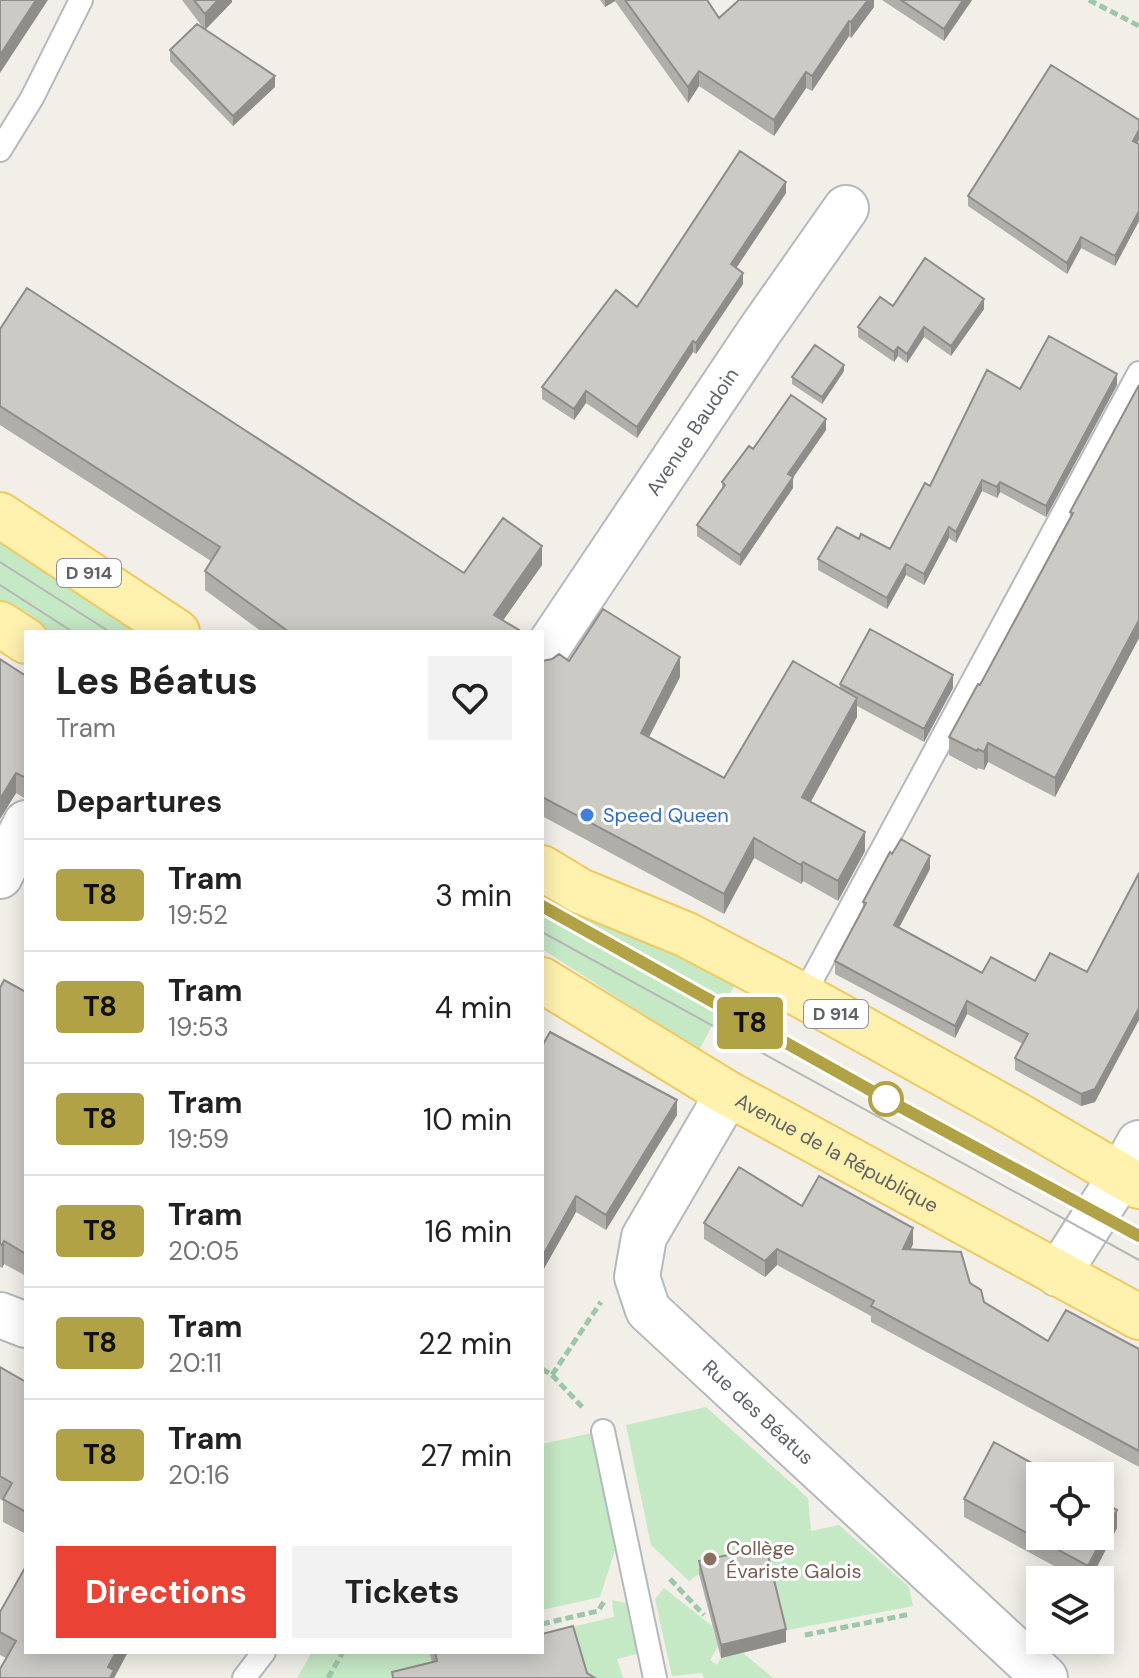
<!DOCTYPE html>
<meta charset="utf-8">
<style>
body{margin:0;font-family:"DM Sans",sans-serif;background:#f2f2f2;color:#222;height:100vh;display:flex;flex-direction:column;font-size:30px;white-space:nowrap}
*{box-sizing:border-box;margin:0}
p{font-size:26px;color:#767676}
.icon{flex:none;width:44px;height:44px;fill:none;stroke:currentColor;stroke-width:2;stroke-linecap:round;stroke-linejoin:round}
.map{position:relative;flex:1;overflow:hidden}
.panel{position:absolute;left:24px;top:630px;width:520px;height:1024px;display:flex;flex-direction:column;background:#fff;border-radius:0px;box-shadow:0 4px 20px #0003}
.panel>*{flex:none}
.badge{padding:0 16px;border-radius:6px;font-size:28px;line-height:52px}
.fabs{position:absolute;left:1026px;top:1462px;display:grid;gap:16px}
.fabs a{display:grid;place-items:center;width:88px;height:88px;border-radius:0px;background:#fff;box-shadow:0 4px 20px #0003;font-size:40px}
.map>.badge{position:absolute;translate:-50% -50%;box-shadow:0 0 0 4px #fff}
h2{padding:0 32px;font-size:30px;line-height:72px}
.round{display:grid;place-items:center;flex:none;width:84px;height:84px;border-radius:0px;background:#f2f2f2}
.head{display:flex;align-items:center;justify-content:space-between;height:136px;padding:0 32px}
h1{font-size:38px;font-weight:700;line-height:60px}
.button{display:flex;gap:16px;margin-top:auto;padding:16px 32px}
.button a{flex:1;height:92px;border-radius:0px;background:#ea4335;color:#fff;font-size:32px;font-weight:700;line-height:92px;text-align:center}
.button a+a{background:#f2f2f2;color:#222}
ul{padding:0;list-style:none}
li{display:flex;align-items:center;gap:24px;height:112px;padding:0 32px;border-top:2px solid #e0e0e0}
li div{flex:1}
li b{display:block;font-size:30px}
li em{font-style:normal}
li .badge{min-width:88px;font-weight:700;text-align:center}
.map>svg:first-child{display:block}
.green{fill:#c5e8c5}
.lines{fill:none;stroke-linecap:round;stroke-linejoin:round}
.service-casing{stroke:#b5b8bc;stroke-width:26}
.minor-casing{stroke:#b5b8bc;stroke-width:48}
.primary-casing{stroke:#f2c960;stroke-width:48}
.path{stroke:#9cc7a9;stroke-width:5;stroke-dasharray:8 4;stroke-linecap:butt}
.service{stroke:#fff;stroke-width:22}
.minor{stroke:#fff;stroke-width:44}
.primary{stroke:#fff2af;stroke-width:44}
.tram{stroke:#b6b7b8;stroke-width:2}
.wall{fill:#afaea9}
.shaded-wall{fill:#8f8d8a}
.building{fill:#cccac5;stroke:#8f8d8a;stroke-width:2}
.line-casing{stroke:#fff;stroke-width:18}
.line{stroke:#b1a245;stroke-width:12}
.shop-dot{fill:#3f7fe0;stroke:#fff;stroke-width:3}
.stop-dot{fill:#fff;stroke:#b1a245;stroke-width:4}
.education-dot{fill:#8d6e63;stroke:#fff;stroke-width:3}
.labels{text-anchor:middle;stroke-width:6;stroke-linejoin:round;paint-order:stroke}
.shield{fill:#fff;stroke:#8f9295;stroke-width:2}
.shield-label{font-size:18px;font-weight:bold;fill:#5f6368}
.street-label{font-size:20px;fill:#5f6368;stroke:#fff}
.shop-label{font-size:20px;fill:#366cbe;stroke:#fff;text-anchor:start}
.education-label{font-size:20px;fill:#785e54;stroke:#fff;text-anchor:start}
</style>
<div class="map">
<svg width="1139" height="1678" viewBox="0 0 1139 1678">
<rect width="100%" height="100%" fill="#f1efe8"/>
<path class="green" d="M0,542L138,632H46L0,602Z
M542,885L735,984L699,1050L542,949Z
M706,1407L808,1498L811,1531L839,1525L909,1587L913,1606L783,1631L699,1574L689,1581L651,1545L626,1425Z
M592,1433L616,1547L600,1597L542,1610V1444Z
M664,1588L712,1626L718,1646L710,1660L717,1665L721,1658L743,1653L773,1678H704L702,1673L672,1676L655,1599Z
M612,1600L626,1603L637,1654L617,1659L623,1678H581L542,1652V1634L614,1617Z
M312,1652H429L436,1678H297Z"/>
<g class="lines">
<defs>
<path id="service" d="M0,150L32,98L81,0
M803,996L1139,373
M603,1431L655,1678
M244,1678L264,1652"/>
<g id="minor">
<path id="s1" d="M542,656L759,332L846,208"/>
<path d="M0,876L26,823"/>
<path id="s2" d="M725,1092L716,1114L644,1237L637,1277L648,1310L1045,1678"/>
<path d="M1058,1274L1122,1174L1139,1143"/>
<path d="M0,1315L26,1325"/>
</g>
<g id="primary">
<path d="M0,515L177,632"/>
<path d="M0,624L26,641"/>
<path d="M542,868L580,891L687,935L803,996L1012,1112L1139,1186"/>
<path id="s3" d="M542,980L725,1092L1139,1317"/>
</g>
</defs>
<use href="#service" class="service-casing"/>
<use href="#minor" class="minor-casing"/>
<use href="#primary" class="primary-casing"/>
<path class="path" d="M1089,0L1139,26
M542,1369L552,1375L601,1302
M552,1375L584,1409
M670,1579L704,1615
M542,1624L598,1611L605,1600
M805,1635L911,1614
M328,1678L343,1652"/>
<use href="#service" class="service"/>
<use href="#minor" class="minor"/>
<use href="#primary" class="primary"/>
<path class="tram" d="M0,562L110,632
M0,585L73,632
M542,906L886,1099L1139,1236
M542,932L1139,1260"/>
</g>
<path class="wall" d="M182,0H232V2L205,30L275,87L233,126L170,61V50L204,29Z
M600,0H707L719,18L874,0V7L851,38L849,36L812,91L806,88L774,136L699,86L688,103L615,1L605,7Z
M882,0H972L944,41Z
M1137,143L1139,144V221L1115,266L1081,248L1067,274L968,206V196Z
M786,193L736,268L743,284L696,354L693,352L637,438L586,403L574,420L542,399V387L637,307Z
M893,306L984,309L951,356L924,337L907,363L898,356L894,362L858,337V327Z
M0,329L464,573L542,565L503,620L519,632H262L205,590V571L211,561L0,425Z
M844,371L822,404L792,384V377Z
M1117,385L1046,517L1000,492L997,498L982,491L956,543L949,538L924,585L906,575L887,609L818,570V559L859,539L890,549L930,486L1020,389Z
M1139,385V638L1055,797L988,762L984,770L978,768L977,770L949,755V737L980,685L1070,517V512Z
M826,430L793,477V488L740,566L697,536V525L722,490V482L753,449Z
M0,659L26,676V799L16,793L0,819Z
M542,661H569L680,677L649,737L724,778L840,688V684L953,688L924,742L857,706V717L811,802L865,851L838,901L803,881L801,884L754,858L724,914L542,816Z
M930,869L899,928L982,973L1095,1102L1081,1106L1015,1070V1058L1023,1044L967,1014L955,1038L835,974V961L863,909V902Z
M0,988L26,992V1276L4,1264L2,1268L0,1267Z
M542,1046L677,1115L606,1230L576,1212L542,1272Z
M802,1206L913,1244L911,1249L970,1283L984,1302L1048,1341L1139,1349V1467L871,1322V1316L777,1265L765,1277L704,1239V1223Z
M0,1367L26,1382V1534L3,1522V1501L0,1499Z
M964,1499L1117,1528L1090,1580H1080L964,1517Z
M699,1561L786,1642L721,1658L699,1574Z
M0,1612L26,1652H128L114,1678L6,1658L0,1655Z
M429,1652H542L595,1678H392V1672L432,1662Z"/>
<path class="shaded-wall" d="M36,0H48L0,73V55Z
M218,0H232V2L205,30V14Z
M605,0H615V1L605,7Z
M868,0H874V7L851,38V22Z
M963,0H972L944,41V29Z
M849,21V36L812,91V76Z
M699,71V86L688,103V87Z
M806,72V88L774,136V120Z
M275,76V87L233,126V116Z
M1139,130V140L1133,151V141Z
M786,182V193L731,276V264Z
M1139,211V221L1115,266V256Z
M1081,237V248L1067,274V263Z
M743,273V284L696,354V343Z
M984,299V309L951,356V346Z
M924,327V337L907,363V354Z
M693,341V352L637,438V427Z
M898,347V356L894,362V352Z
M844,365V371L822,404V397Z
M1117,374V385L1046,517V506Z
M586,391V403L574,420V409Z
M826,419V430L788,485V474Z
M793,477V488L740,566V555Z
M982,480V491L956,543V532Z
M1000,482V492L997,498V487Z
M949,527V538L924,585V574Z
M542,546V565L495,632L494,615Z
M906,564V575L887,609V598Z
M1139,620V638L1055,797V778Z
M680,657V677L641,752V733Z
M953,675V688L924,742V729Z
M857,698V717L802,817V797Z
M988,743V762L984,770V752Z
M16,773V793L0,819V799Z
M865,832V851L838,901V881Z
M754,838V858L724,914V894Z
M930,856V869L894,937V925Z
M803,862V881L801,884V865Z
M967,1001V1014L955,1038V1026Z
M1139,1008V1020L1095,1102L1081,1106V1094Z
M677,1100V1115L606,1230V1215Z
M576,1196V1212L542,1272V1257Z
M913,1228V1244L903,1265V1249Z
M4,1241V1264L2,1268V1245Z
M777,1249V1265L765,1277V1261Z
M1117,1510V1528L1090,1580H1088V1566Z
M786,1629V1642L721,1658V1645Z
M116,1652H128L114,1678H108V1667Z"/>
<path class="building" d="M0,0H36L0,55Z
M194,0H218L205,14Z
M625,0H707L719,18L739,0H868L851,22L849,21L812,76L806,72L774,120L699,71L688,87Z
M901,0H963L944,29Z
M197,24L275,76L233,116L170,50Z
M1051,65L1139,120V130L1133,141L1139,144V211L1115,256L1081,237L1067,263L968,196Z
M740,151L786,182L731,264L743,273L696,343L693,341L637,427L586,391L574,409L542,387L616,290L637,307Z
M925,258L984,299L951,346L924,327L907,354L898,347L894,352L858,327L880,297L893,306Z
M27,288L464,573L503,518L542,546L494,615L519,630L518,632H289L205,571L220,547L0,406V329Z
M1049,336L1117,374L1046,506L1000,482L997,487L982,480L956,532L949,527L924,574L906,564L887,598L818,559L837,527L859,539L861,534L890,549L925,483L930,486L987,370L1020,389Z
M815,345L844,365L822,397L792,377Z
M1139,385V620L1055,778L988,743L984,752L978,749L977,751L949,737L978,684L980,685L1073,513L1070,512Z
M791,395L826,419L788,474L793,477L740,555L697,525L725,485L722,482L749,446L753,449Z
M603,609L680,657L641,733L724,778L793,661L857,698L802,797L865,832L838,881L803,862L801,865L754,838L724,894L542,797V661L552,659L559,654L569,661Z
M870,629L953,675L924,729L840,684Z
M0,659L26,676V778L16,773L0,799Z
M901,839L930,856L894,925L982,973L991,957L1035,981L1050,953L1087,972L1139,873V1008L1095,1089L1081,1094L1015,1058L1028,1034L967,1001L955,1026L835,961L866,903L863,902L890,852L892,854Z
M4,980L26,992V1254L4,1241L2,1245L0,1244V988Z
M550,1032L677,1100L606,1215L576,1196L542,1257V1046Z
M739,1167L802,1206L819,1176L913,1228L903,1249L961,1252L970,1283L981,1290L984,1302L1048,1341L1066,1310L1139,1349V1451L871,1306L874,1301L777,1249L765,1261L704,1223Z
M0,1367L26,1382V1512L3,1499L12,1483L0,1476Z
M994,1442L1055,1476H1040V1536H1100V1501L1117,1510L1088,1566L964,1499Z
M766,1547L786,1629L721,1645L699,1561Z
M26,1566V1652H116L108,1667L114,1670L110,1678H0V1669L16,1641L0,1632V1612Z
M573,1626L587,1673L595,1678H393L392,1672L437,1661L435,1652H542V1634Z"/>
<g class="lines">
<defs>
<path id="line" d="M542,906L886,1099L1139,1236"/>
</defs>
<use href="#line" class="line-casing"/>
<use href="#line" class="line"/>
</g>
<circle class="shop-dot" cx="587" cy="815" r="8"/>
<circle class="stop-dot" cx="886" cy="1099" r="16"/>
<circle class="education-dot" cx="710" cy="1559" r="8"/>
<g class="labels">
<g class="shield">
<rect x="57" y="559" width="64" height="28" rx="6"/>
<rect x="804" y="1000" width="64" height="28" rx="6"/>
</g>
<g class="shield-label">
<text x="89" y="579">D 914</text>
<text x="836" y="1020">D 914</text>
</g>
<g class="street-label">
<text dy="7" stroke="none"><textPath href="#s1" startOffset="270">Avenue Baudoin</textPath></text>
<text dy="7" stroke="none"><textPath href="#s3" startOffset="342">Avenue de la République</textPath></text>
<text dy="7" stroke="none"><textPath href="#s2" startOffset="392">Rue des Béatus</textPath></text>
</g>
<g class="shop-label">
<text x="603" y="822">Speed Queen</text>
</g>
<g class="education-label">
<text x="726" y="1555">Collège<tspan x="726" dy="23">Évariste Galois</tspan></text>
</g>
</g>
</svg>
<div class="fabs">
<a><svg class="icon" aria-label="locate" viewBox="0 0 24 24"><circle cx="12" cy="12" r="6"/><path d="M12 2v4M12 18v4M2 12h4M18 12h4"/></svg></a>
<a><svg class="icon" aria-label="layers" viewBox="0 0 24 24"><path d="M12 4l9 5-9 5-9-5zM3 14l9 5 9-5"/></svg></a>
</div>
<b class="badge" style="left:750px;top:1023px;background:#b1a245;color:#111">T8</b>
<section class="panel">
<div class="head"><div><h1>Les Béatus</h1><p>Tram</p></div><a class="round"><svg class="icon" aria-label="heart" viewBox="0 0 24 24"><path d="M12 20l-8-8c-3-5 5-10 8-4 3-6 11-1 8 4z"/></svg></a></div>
<h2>Departures</h2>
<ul>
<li><span class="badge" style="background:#b1a245;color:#111">T8</span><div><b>Tram</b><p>19:52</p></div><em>3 min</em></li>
<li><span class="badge" style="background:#b1a245;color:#111">T8</span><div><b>Tram</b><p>19:53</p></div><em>4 min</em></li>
<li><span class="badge" style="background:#b1a245;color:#111">T8</span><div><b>Tram</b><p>19:59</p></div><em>10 min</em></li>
<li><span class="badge" style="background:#b1a245;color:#111">T8</span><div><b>Tram</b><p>20:05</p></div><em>16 min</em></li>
<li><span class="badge" style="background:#b1a245;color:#111">T8</span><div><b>Tram</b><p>20:11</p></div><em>22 min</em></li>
<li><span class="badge" style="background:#b1a245;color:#111">T8</span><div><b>Tram</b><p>20:16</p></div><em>27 min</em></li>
</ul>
<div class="button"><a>Directions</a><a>Tickets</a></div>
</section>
</div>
